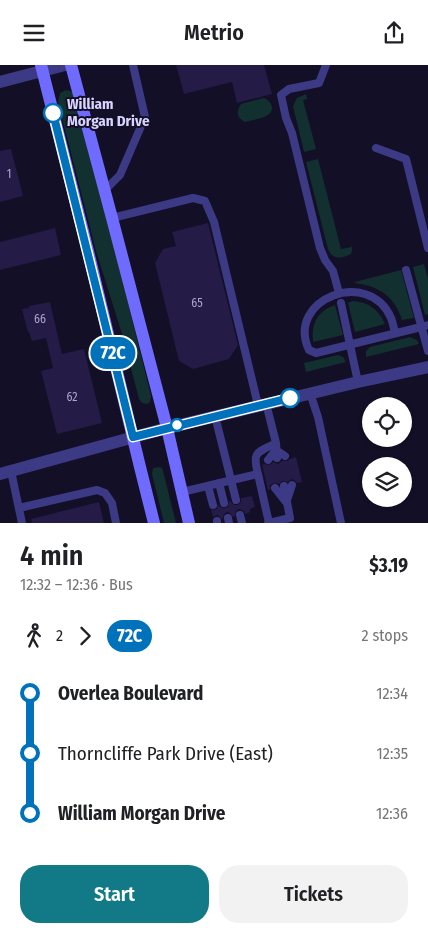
<!DOCTYPE html>
<meta charset="utf-8">
<style>
body{margin:0;font-family:"Fira Sans Condensed",sans-serif;background:#f2f2f2;color:#202124;height:100vh;display:flex;flex-direction:column;font-size:19px;white-space:nowrap}
*{box-sizing:border-box;margin:0}
p{font-size:16px;color:#757577}
.icon{flex:none;width:28px;height:28px;fill:none;stroke:currentColor;stroke-width:2;stroke-linecap:round;stroke-linejoin:round}
.map{position:relative;height:458px;overflow:hidden}
.side{display:flex;flex-direction:column;background:#fff;flex:1}
.side>*{flex:none}
.badge{padding:0 10px;border-radius:16px;font-size:18px;line-height:32px}
.buttons{position:absolute;left:362px;top:332px;display:grid;gap:10px}
.buttons a{display:grid;place-items:center;width:50px;height:50px;border-radius:50%;background:#fff;box-shadow:0 1px 4px #0004;font-size:25px}
.map>.badge{position:absolute;translate:-50% -50%;box-shadow:0 0 0 2px #fff}
.legs{display:flex;align-items:center;gap:8px;height:55px;padding:0 20px;font-size:16px}
.legs p{margin-inline-start:auto}
.headline{display:flex;align-items:center;justify-content:space-between;height:85px;padding:0 20px}
h1{font-size:28px;font-weight:600;line-height:38px}
.action{display:flex;gap:10px;margin-top:auto;padding:10px 20px}
.action a{flex:1;height:58px;border-radius:20px;background:#127987;color:#fff;font-size:20px;font-weight:600;line-height:58px;text-align:center}
.action a+a{background:#f2f2f2;color:#202124}
ul{padding:0 20px;list-style:none}
li{display:flex;align-items:center;gap:18px;height:60px;font-size:19px}
li i{display:grid;place-items:center;width:8px;height:100%;margin:0 6px;background:currentColor}
li i::after{content:'';width:12px;height:12px;margin:-6px;border:4px solid;border-radius:50%;background:#fff}
li p{margin-inline-start:auto}
li:first-child i{background:linear-gradient(#0000 50%,currentColor 0)}
li:last-child i{background:linear-gradient(currentColor 50%,#0000 0)}
header{display:flex;justify-content:space-between;align-items:center;height:65px;padding:0 20px;background:#fff;font-size:22px;font-weight:600}
.map>svg:first-child{display:block}
.green{fill:#12302f}
.building{fill:#241b47}
.lines{fill:none;stroke-linecap:round;stroke-linejoin:round}
.service{stroke:#3d3a85;stroke-width:8}
.minor{stroke:#3d3a85;stroke-width:12}
.tertiary{stroke:#3d3a85;stroke-width:12}
.secondary{stroke:#6f6bff;stroke-width:12}
.line-1-casing{stroke:#fff;stroke-width:11}
.line-1{stroke:#0072bc;stroke-width:8}
.stop-1-dot{fill:#fff;stroke:#0072bc;stroke-width:2.5}
.labels{text-anchor:middle;stroke-width:4;stroke-linejoin:round;paint-order:stroke}
.number-label{font-size:12px;fill:#aca6d1}
.stop-label{font-size:15px;font-weight:bold;fill:#d9d4ff;stroke:#130f26;text-anchor:start}
</style>
<header><svg class="icon" aria-label="menu" viewBox="0 0 24 24"><path d="M4 6h16M4 12h16M4 18h16"/></svg>Metrio<svg class="icon" aria-label="share" viewBox="0 0 24 24"><path d="M12 15V3M7 8l5-5 5 5M5 13v7h14v-7"/></svg></header>
<div class="map">
<svg width="428" height="458" viewBox="0 0 428 458">
<rect width="100%" height="100%" fill="#130f26"/>
<path class="green" d="M66,25L70,26L74,28L109,161L151,331L150,337L147,339L142,338L139,334L122,269L96,186L58,37L60,28Z
M306,29L307,34L303,35L316,84L304,87L293,41L297,33Z
M264,33C268,35 271,37 272,42C273,54 253,54 245,57C236,52 236,46 241,39Z
M318,94L341,184L352,182V185L351,189C341,194 333,195 328,184L306,97Z
M424,199L428,214V249L425,250L413,202Z
M401,205L414,253L402,255C395,232 379,221 355,218V217Z
M353,236C369,237 379,245 385,259L355,267L348,238Z
M335,240L343,270L313,277C311,259 317,246 335,240Z
M410,272L417,275L419,279L366,292V286L370,282Z
M338,290L343,292L346,297L306,307L304,298Z
M159,402L162,403L163,406L176,458H164L152,409L153,403Z"/>
<path class="building" d="M176,0H264L272,29L237,38L232,17L184,29Z
M11,84L23,131L0,137V86Z
M208,158L238,280L229,294L193,304L179,296L155,198L163,184L176,181L172,167Z
M55,163L61,190L0,205V177Z
M50,237L62,289L84,284L102,358L57,369L41,306L53,303L46,273L32,276L29,267H28L22,244L29,243V241Z
M296,392L302,417L297,418L294,415L291,414L288,417L282,416L279,419L274,418L270,420V425H268L262,400L264,399L270,400L273,397L278,399L282,396H287L290,394Z
M252,431L255,442L250,444V447L245,449L244,446L239,444L236,446L235,451L233,452L230,448L227,447L224,449L223,454L217,450L213,452L211,445L217,444L218,439L220,442L223,443L228,442L229,436H230L234,440H238L241,437V433Z
M99,437L104,458H32L31,454Z"/>
<g class="lines">
<path class="service" d="M326,0L319,18L289,24L281,30L286,53L292,68L320,183L325,195L333,206L339,228
M376,83L406,94L428,183
M104,126L120,110L145,52L133,0
M112,153L193,133L205,136L214,157L258,340
M406,205L428,286
M341,238L358,317
M395,268C394,264 393,258 391,253C369,202 285,234 309,285L316,288L421,262L428,260
M310,328L318,352L341,458
M215,351L236,435
M276,378L277,393
M276,385L285,391
M268,395L276,385
M11,406L22,458
M258,409C252,386 257,388 276,378L266,338
M219,418L224,438
M208,421L213,440
M275,423L286,437
M182,427L258,409L269,458H268
M287,435L292,420
M19,443L97,425L105,428L112,438L116,458
M240,450L242,458
M228,453L229,458
M217,456V458
M269,458L290,453L284,421"/>
<path class="minor" d="M0,17L65,0"/>
<path class="tertiary" d="M0,409L167,363L358,317L428,302"/>
<path class="secondary" d="M41,0L88,186L140,402L154,458
M71,0L112,153L167,363L189,458"/>
</g>
<g class="lines">
<defs>
<path id="line-1" d="M53,48L133,372L290,333"/>
</defs>
<use href="#line-1" class="line-1-casing"/>
<use href="#line-1" class="line-1"/>
</g>
<g class="stop-1-dot">
<circle cx="53" cy="48" r="9"/>
<circle cx="290" cy="333" r="9"/>
<circle cx="177" cy="360" r="6"/>
</g>
<g class="labels">
<g class="number-label">
<text x="9" y="113">1</text>
<text x="197" y="242">65</text>
<text x="40" y="258">66</text>
<text x="72" y="336">62</text>
</g>
<g class="stop-label">
<text x="67" y="44">William<tspan x="67" dy="17">Morgan Drive</tspan></text>
</g>
</g>
</svg>
<div class="buttons">
<a><svg class="icon" aria-label="locate" viewBox="0 0 24 24"><circle cx="12" cy="12" r="6"/><path d="M12 2v4M12 18v4M2 12h4M18 12h4"/></svg></a>
<a><svg class="icon" aria-label="layers" viewBox="0 0 24 24"><path d="M12 4l9 5-9 5-9-5zM3 14l9 5 9-5"/></svg></a>
</div>
<b class="badge" style="left:113px;top:288px;background:#0072bc;color:#fff">72C</b>
</div>
<section class="side">
<div class="headline"><div><h1>4 min</h1><p>12:32 – 12:36 · Bus</p></div><b>$3.19</b></div>
<div class="legs"><svg class="icon" aria-label="walk" viewBox="0 0 24 24"><circle cx="13" cy="4" r="2"/><path d="M13 8l-2 6 4 7M11 14l-3 7M7 12l3-4h3l4 4"/></svg>2<svg class="icon" aria-label="forward" viewBox="0 0 24 24"><path d="M9 5l7 7-7 7"/></svg><b class="badge" style="background:#0072bc;color:#fff">72C</b><p>2 stops</p></div>
<ul>
<li><i style="color:#0072bc"></i><b>Overlea Boulevard</b><p>12:34</p></li>
<li><i style="color:#0072bc"></i><span>Thorncliffe Park Drive (East)</span><p>12:35</p></li>
<li><i style="color:#0072bc"></i><b>William Morgan Drive</b><p>12:36</p></li>
</ul>
<div class="action"><a>Start</a><a>Tickets</a></div>
</section>
